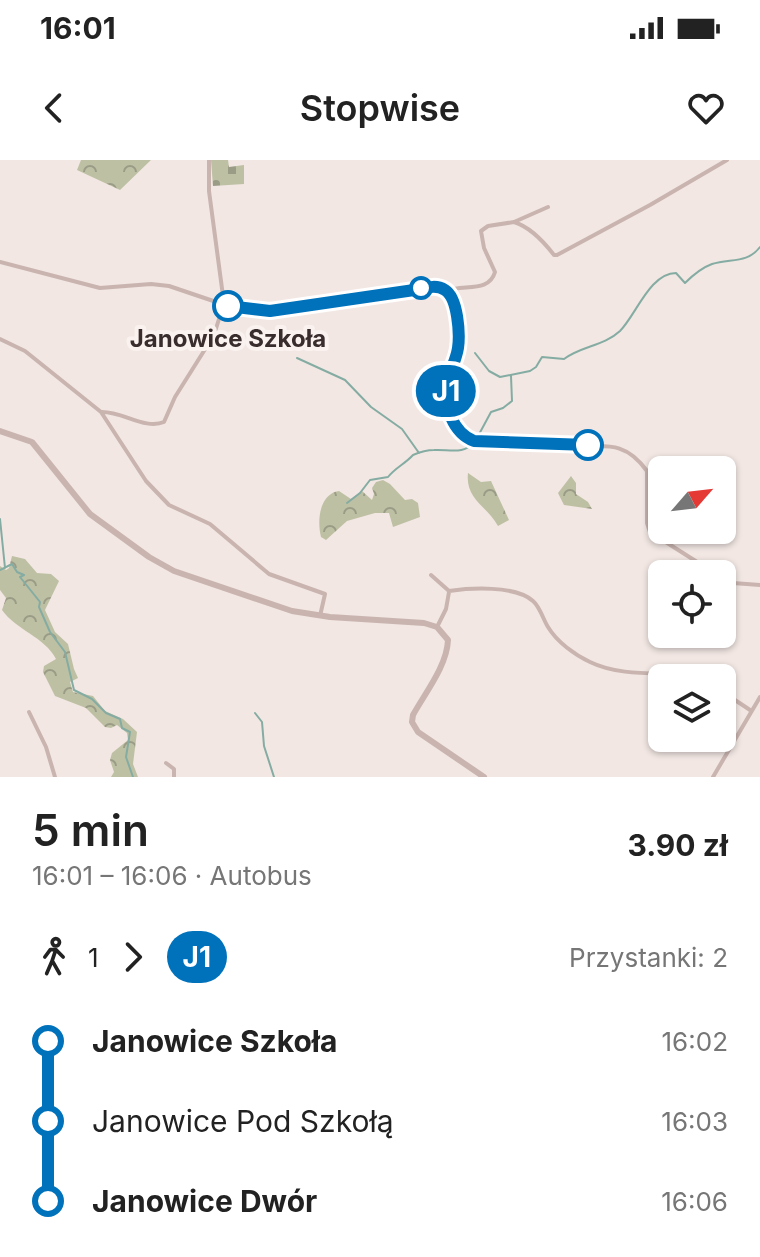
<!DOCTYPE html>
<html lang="pl">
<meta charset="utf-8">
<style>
body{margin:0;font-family:Inter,sans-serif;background:#f6f6f6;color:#222;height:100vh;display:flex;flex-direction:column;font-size:30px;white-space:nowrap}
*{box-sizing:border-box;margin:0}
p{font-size:26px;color:#767676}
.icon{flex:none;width:44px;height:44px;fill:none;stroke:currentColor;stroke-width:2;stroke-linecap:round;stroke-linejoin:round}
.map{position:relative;height:617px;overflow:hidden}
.panel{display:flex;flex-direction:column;background:#fff;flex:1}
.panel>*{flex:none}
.badge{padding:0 16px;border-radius:26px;font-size:28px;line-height:52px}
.needle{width:52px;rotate:62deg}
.tools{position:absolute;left:648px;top:296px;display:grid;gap:16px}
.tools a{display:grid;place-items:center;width:88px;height:88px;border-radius:12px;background:#fff;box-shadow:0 2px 6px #0004;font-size:40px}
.map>.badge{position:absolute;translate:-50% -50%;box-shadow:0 0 0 4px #fff}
.legs{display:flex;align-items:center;gap:12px;height:88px;padding:0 32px;font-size:26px}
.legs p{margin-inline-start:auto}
.overview{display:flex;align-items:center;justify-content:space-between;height:136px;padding:0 32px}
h1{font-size:44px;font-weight:600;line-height:60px}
ul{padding:0 32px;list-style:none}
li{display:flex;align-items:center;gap:28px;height:80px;font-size:30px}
li i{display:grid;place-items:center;width:12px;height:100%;margin:0 10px;background:currentColor}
li i::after{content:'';width:20px;height:20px;margin:-10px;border:6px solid;border-radius:50%;background:#fff}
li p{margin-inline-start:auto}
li:first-child i{background:linear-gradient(#0000 50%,currentColor 0)}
li:last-child i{background:linear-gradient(currentColor 50%,#0000 0)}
.status{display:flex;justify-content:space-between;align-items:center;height:56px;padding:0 40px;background:#fff;direction:ltr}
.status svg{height:22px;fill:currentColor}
header{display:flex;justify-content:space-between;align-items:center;height:104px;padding:0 32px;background:#fff;font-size:36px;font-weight:600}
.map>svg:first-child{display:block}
.forest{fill:url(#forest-crowns)}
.cemetery{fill:url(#cemetery-stones)}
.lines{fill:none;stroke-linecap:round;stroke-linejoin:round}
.stream{stroke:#85aca3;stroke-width:2}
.minor{stroke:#c9b4b0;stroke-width:4}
.tertiary{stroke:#c9b4b0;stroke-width:6}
.line-1-casing{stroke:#fff;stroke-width:18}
.line-1{stroke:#0072bc;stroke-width:12}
.stop-1-dot{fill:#fff;stroke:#0072bc;stroke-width:4}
.labels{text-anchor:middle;stroke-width:8;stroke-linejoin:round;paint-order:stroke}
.stop-label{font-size:24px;font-weight:bold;fill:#392d2d;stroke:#f9f2ef}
</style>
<div class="status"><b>16:01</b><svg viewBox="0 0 49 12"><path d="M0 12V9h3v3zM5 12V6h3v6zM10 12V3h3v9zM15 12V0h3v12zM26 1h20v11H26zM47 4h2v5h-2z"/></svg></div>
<header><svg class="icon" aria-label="back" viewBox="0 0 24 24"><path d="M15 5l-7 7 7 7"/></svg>Stopwise<svg class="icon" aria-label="heart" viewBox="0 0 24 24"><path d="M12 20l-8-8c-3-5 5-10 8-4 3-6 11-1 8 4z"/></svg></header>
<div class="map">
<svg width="760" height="617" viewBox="0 0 760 617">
<defs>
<pattern id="forest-crowns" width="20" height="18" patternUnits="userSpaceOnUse" patternTransform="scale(2)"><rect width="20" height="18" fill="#bec0a4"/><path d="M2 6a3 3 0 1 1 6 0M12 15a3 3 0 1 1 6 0" fill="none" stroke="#9b9c86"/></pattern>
<pattern id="cemetery-stones" width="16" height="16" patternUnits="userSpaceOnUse" patternTransform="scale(2)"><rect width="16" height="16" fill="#bec0a4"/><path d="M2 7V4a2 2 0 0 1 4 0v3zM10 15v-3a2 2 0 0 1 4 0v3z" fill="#9b9c86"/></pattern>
</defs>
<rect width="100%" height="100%" fill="#f2e7e3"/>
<path class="forest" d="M81,0H151L120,30L77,10Z
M468,313L481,322L491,321L509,360L498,366C487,346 465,339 468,313Z
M571,316L576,323V334L588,342L592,349L564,345L558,333Z
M383,320L390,324L405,340L412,339L418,343L420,357L393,367L389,353H375L347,361L326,380L321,377C317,361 319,334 339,331L351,339L362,331L372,340L374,334L372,328L376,322Z
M12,396L25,399L37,413L51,414L59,421L45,450L55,472L68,484L74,509L78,518L70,522L73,532L93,536L105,551L123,559L137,572L133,604L138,617H111L114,612L110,600L112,593L128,580L127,573L117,565L111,568L105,567L86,548L55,536L43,512L44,506L56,499C45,477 16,470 2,450L6,438L0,430V406L6,410L9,408Z"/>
<path class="cemetery" d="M211,0H228L229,7L244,5V24L213,26Z"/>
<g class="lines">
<path class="stream" d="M475,193L489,211L500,217L530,211L536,207L542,197L564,199C581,186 604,186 620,171C636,155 650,113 676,113L685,123C693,115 701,108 712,104C730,98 747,104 760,87
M297,198L345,220L371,247L402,269L419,293
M477,278L491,252L503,248L512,241L511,216
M347,343L360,333L370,320L388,317C396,307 405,304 413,295C420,292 427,290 434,290C449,289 464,295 474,282
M0,359L5,408
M0,410L12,404L17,412L24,415L20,417L40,442L39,447L50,472L65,492L74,530L92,539L106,553L120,559L122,568L130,572L126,597L133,617
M255,553L262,562L264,586L274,617"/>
<path class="minor" d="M514,62C530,67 544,82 554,95H557L650,45L727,0
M0,102L100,128L151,124L169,126L234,148L270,151L434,127C461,132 462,172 457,194C454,206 447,217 446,229C445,244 451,264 462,274C474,285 494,281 509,281C528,281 546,284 564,286C600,289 622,276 647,311V363L650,372L716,414
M446,131C464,124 489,133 495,112L484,88L481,71L488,66L514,62L548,47
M0,179L25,191L101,252L146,321L169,345L210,364L269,414L325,434L320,456
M101,252C122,251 145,270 164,262L175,237L214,175L219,159L223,136L209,31V0
M431,415L449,431
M722,418L733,423L760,425
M449,431C470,428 515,425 533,441C540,447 543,459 548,467C557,482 575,495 590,502C627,520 674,509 712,518
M437,467L446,449L449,432
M722,526L735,540L750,550
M29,552L46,587L55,617
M166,603L174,609V617
M713,617L760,537"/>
<path class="tertiary" d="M0,271L32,282L90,354L149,397L174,411L292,451L330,457L424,463L437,467L448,480C447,506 425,533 413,555L412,562L418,572L484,617"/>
</g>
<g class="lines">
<defs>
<path id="line-1" d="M228,146L270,151L421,129C429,127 437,125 445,130C458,138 460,174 458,188C456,201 449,212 447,224C443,245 453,273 474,281L588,285"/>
</defs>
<use href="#line-1" class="line-1-casing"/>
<use href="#line-1" class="line-1"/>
</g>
<g class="stop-1-dot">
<circle cx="421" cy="128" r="10"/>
<circle cx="228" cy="146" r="14"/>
<circle cx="588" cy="285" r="14"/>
</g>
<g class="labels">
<g class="stop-label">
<text x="228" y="187">Janowice Szkoła</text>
</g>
</g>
</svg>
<div class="tools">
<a><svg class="needle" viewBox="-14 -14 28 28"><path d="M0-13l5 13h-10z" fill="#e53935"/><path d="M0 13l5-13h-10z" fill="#767676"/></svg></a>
<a><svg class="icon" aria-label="locate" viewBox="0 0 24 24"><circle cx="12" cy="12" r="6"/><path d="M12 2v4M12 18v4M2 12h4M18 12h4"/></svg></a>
<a><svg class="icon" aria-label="layers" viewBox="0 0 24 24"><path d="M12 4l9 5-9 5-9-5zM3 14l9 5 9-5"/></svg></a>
</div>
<b class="badge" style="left:446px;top:231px;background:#0072bc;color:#fff">J1</b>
</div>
<section class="panel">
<div class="overview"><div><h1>5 min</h1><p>16:01 – 16:06 · Autobus</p></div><b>3.90 zł</b></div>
<div class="legs"><svg class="icon" aria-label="walk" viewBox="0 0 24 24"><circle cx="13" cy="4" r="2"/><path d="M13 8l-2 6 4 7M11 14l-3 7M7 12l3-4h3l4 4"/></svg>1<svg class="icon" aria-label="forward" viewBox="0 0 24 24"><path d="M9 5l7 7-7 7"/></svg><b class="badge" style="background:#0072bc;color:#fff">J1</b><p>Przystanki: 2</p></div>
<ul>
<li><i style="color:#0072bc"></i><b>Janowice Szkoła</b><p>16:02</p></li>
<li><i style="color:#0072bc"></i><span>Janowice Pod Szkołą</span><p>16:03</p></li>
<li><i style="color:#0072bc"></i><b>Janowice Dwór</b><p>16:06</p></li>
</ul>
</section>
